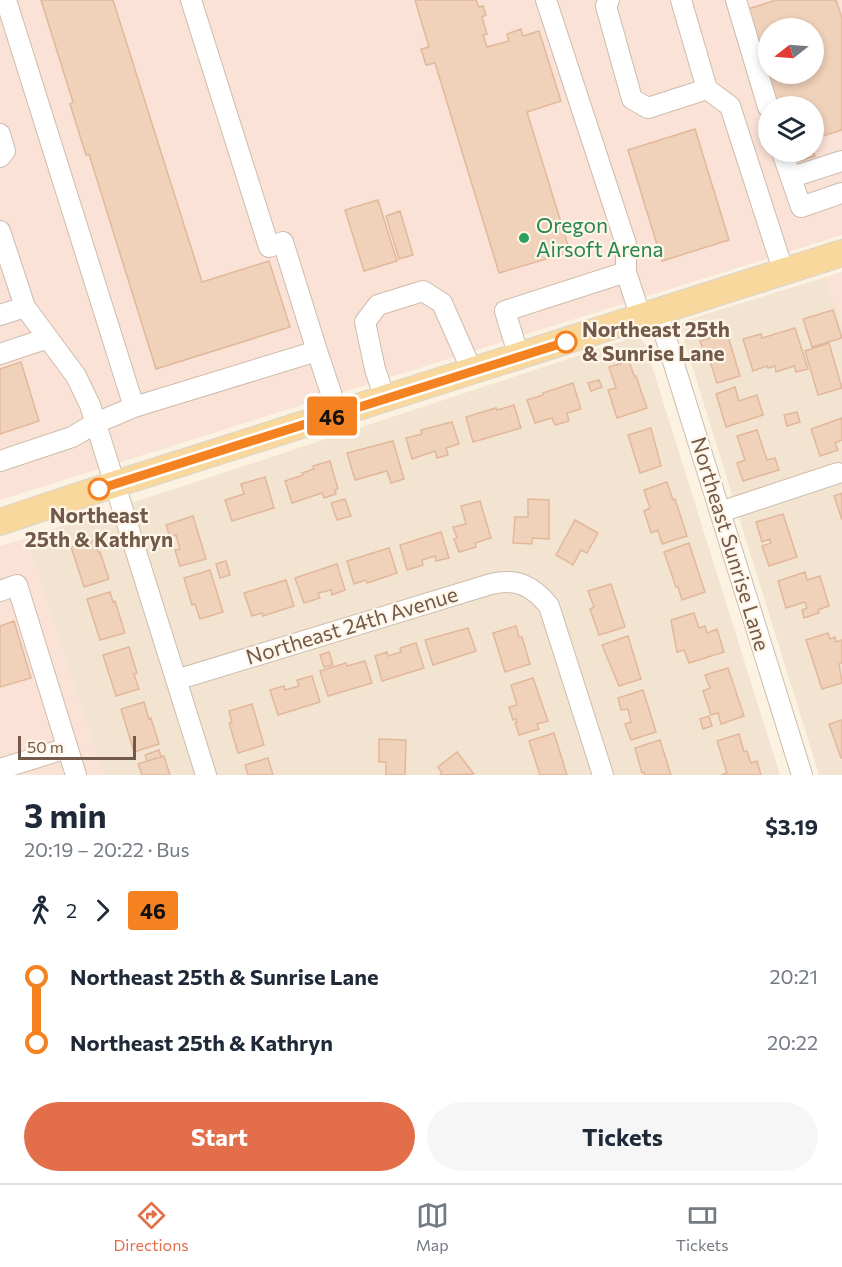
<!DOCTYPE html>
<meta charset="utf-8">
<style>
body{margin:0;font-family:Commissioner,sans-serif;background:#f6f6f7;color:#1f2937;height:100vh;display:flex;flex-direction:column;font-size:22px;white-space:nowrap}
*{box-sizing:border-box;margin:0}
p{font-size:20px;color:#747a83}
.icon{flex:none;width:33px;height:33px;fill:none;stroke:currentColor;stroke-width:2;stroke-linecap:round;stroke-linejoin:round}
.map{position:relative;height:775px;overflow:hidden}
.side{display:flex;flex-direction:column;background:#fff;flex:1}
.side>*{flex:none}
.badge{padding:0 12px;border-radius:4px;font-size:21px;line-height:39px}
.needle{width:39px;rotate:253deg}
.tools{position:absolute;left:758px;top:18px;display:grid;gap:12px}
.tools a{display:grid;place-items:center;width:66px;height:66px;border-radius:50%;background:#fff;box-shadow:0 3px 9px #0003;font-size:30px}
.scale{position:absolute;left:18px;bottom:15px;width:118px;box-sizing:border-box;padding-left:6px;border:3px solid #725949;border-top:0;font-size:16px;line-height:21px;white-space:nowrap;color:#725949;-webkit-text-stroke:4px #fef6e8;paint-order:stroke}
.map>.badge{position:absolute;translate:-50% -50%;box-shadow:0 0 0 3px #fff}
.legs{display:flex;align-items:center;gap:9px;height:66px;padding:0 24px;font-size:20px}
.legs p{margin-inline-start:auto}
.head{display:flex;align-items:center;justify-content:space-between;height:102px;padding:0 24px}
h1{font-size:33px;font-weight:700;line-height:45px}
.primary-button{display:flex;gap:12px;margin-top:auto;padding:12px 24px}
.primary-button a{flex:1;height:69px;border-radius:36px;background:#e26f4a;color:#fff;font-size:24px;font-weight:700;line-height:69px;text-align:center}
.primary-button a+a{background:#f6f6f7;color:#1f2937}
ul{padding:0 24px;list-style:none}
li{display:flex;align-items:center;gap:21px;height:66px;font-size:22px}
li i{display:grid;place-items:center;width:9px;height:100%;margin:0 8px;background:currentColor}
li i::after{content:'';width:15px;height:15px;margin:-8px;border:4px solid;border-radius:50%;background:#fff}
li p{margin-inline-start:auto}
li:first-child i{background:linear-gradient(#0000 50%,currentColor 0)}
li:last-child i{background:linear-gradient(currentColor 50%,#0000 0)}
.dock{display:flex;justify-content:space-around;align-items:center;height:84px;border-top:2px solid #e0e1e3;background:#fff;font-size:16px;color:#747a83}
.dock a{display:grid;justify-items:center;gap:3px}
.dock .active{color:#e26f4a}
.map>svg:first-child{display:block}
.residential{fill:#f3e4d1}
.commercial{fill:#fbe2d6;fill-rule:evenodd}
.building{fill:#f0d1ba;stroke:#e2b89b;stroke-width:1.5;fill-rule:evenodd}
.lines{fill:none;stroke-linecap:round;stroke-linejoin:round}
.minor-casing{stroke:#cebcac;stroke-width:22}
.major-casing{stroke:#dad4d0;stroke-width:28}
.minor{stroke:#fff;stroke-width:20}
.major{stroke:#f8d89c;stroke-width:26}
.line-1-casing{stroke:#fff;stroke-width:14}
.line-1{stroke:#f58220;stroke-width:9}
.leisure-dot{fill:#2e9e5b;stroke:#fef6e8;stroke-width:2}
.stop-1-dot{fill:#fff;stroke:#f58220;stroke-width:3}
.labels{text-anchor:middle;stroke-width:4.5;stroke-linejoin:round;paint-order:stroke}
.leisure-label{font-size:21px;fill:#27864d;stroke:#fef6e8;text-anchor:start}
.stop-label{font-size:21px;font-weight:bold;fill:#725949;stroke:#fef6e8;text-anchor:start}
.street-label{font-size:21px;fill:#725949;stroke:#fef6e8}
</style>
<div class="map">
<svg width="842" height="775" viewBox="0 0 842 775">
<rect width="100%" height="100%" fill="#fbf2e2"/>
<path class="residential" d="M826,277L842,325V775H819L680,327L681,324L687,320Z
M634,337L641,339L645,344L780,775H103L26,538Z"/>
<path class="commercial" d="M0,0H842V235L0,500ZM768,28H813V74H768ZM768,106H813V152H768Z
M842,272V325L826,277Z
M26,538L103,775H0V546Z"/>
<path class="building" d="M41,0H113L202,282L269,261L290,327L156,369L89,154L86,155L70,104L73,102Z
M415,0H476L479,7L483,6L486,15L482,17L487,34L483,35L487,47L509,41L507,34L521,29L523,36L539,31L561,101L527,112L570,252L499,273L435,63L426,65L421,49L429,47Z
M776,0H836L842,18V130L813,139V106H777L748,9ZM768,28H813V74H768Z
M695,129L729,240L662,261L628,150Z
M813,150L815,156L799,161L796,152H813Z
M378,200L397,261L364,271L345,210Z
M400,211L413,255L399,259L386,216Z
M833,310L842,338L812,347L803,319Z
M795,328L808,369L796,372L794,366L776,372L775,366L768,368L767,366L753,371L743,339L761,334L762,338Z
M727,333L740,376L717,383L708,355L705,356L700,341Z
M829,343L842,388L818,395L805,351Z
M629,361L634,376H636L647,408L617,418L608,390L616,388L609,367Z
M21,362L39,421L0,434V369Z
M599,380L602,387L591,391L588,383Z
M573,383L581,409L567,413L569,421L555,425L552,418L535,423L527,400L543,395V393Z
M735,387L739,401L757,395L763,415L726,427L716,394Z
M514,405L521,428L473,442L466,417L496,408L497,410Z
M797,412L800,422L787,426L784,415Z
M842,418V440L835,443L838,450L820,456L811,429Z
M452,422L459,444L446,448L448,455L437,458L435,451L412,459L406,438L422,434L421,430Z
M651,428L661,466L640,473L628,435Z
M757,430L767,460L775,458L779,470L743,481L737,463L745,460L737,436Z
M393,441L404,479L391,483L387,471L355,480L347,453Z
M330,461L338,489L335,490L336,494L324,498L322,493L292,503L285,481L303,475L302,473L314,469L313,466Z
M265,477L274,508L232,521L225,500L244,494L241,484Z
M667,482L673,500L675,499L687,536L662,544L658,530L651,533L644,511L650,508L644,490Z
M842,493V520L834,496Z
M345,499L351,516L337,520L331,503Z
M528,499L549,500V539L532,538V544L513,543L515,517H528Z
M480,501L491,538L475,543L476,547L459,552L454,539L457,538L453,527L466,524L461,506Z
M783,514L797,557L769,566L762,546L771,543L770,539L762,542L756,522Z
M193,516L206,559L180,566L175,550L180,549L176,535L170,537L166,525Z
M575,520L598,533L587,553L581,550L573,565L556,555Z
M441,532L449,558L436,561L435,556L422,560L423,565L407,570L400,545Z
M94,540L98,552H100L109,579L84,587L71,547Z
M689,543L705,592L682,600L678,587H676L664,552Z
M389,548L397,573L367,583L366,580L354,584L347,561Z
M226,561L230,575L220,578L216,564Z
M337,564L345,590L332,595L331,590L318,593L320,598L304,603L295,578Z
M210,570L223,612L200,619L195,604L192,605L184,578Z
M805,572L807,580L820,576L829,606L818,610L819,613L804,618L802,610L807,608L805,602L786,608L778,581Z
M286,580L294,606L263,616L262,613L252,616L244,593Z
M611,584L625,627L599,635L590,609L594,607L588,591Z
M110,592L113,602L115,601L125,633L100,640L87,599Z
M694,613L699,628L705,626L707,633L717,629L724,652L689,663L684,650L677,652L671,620Z
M14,621L31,678L0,687V626Z
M516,626L519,637H522L530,664L505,672L493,633Z
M468,628L476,651L433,665L425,640Z
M828,633L830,639L835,637L836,642L842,640V663L839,664L842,683L822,689L806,640Z
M628,636L641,679L619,686L602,645Z
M416,643L424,668L382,681L375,656L387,652L388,656L401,652L400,648Z
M129,647L137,673L134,674L139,689L116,696L103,655Z
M329,652L333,665L324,667L320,655Z
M365,661L372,683L328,696L320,671L346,663L347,666Z
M728,668L744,716L721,724L718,713L711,715L703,691L710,688L705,675Z
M312,676L320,702L278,715L270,690L284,686L285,690L299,686L297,680Z
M533,678L548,721L537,724L539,729L519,735L515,723L517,722L516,719L513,720L509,707L517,705L511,685Z
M643,690L656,732L631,740L625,724L631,722L628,709L621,710L618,698Z
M144,702L149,719L151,718L159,744L134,752L121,709Z
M252,704L264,745L238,753L229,723H232L229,711Z
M709,716L712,726L703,729L700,719Z
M842,720V758H841L829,724Z
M554,733L567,775H540L529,741Z
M739,734L744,752L747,751L751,763L757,761L761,775H721L727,773L717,741Z
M379,739L406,740L405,775H386V762H379Z
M660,740L671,775H645L644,772L642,773L635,748Z
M159,750L161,757L147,761L145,755Z
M457,752L474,774L440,775L442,773L438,767Z
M164,756L170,775H142L138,764Z
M268,758L273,775H248L245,765Z"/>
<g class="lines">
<defs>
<path id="minor" d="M6,0L134,407
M191,0L269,247L283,242L317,351
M546,0L626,244V272
M609,0L606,6L632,99L648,108L707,89
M681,0L707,89L730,106L784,273
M736,0L768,107
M0,134L5,151L0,157
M782,152L801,207L842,193
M792,177L842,161
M0,231L25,307L76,376L90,405L206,775
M658,313L802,775
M0,315L25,307
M0,354L48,338
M519,357L505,311L626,272L641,318
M385,399L375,369L365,322L378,305L423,291L442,303L472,371
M0,461L72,437L96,423L134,407L317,351L338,414
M720,512L838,473
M0,591L17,585L76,775
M176,680L491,584C517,578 533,586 549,606L603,775
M0,769L67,748"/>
<path id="major" d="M0,522L81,495L842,253"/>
</defs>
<use href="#minor" class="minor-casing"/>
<use href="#major" class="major-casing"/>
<use href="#minor" class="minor"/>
<use href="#major" class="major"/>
</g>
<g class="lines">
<defs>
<path id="line-1" d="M99,489L566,342"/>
</defs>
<use href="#line-1" class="line-1-casing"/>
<use href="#line-1" class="line-1"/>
</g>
<circle class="leisure-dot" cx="524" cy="238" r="6"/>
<g class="stop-1-dot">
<circle cx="566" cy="342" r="10"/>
<circle cx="99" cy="489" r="10"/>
</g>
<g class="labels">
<g class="leisure-label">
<text x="536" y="233">Oregon<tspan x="536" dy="24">Airsoft Arena</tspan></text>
</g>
<g class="stop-label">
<text x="582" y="337">Northeast 25th<tspan x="582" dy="24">&amp; Sunrise Lane</tspan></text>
<text x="99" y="523" text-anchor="middle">Northeast<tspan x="99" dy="24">25th &amp; Kathryn</tspan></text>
</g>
<g class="street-label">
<text transform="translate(730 544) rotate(73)" y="7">Northeast Sunrise Lane</text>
<text transform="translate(352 626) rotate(-17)" y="7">Northeast 24th Avenue</text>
</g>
</g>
</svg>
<div class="tools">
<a><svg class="needle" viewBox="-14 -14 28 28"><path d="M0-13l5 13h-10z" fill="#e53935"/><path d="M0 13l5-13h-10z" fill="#747a83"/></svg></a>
<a><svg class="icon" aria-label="layers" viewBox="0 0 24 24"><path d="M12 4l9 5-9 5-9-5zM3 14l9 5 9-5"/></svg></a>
</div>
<div class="scale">50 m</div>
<b class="badge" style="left:332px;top:416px;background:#f58220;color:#111">46</b>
</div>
<section class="side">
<div class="head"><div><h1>3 min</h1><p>20:19 – 20:22 · Bus</p></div><b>$3.19</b></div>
<div class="legs"><svg class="icon" aria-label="walk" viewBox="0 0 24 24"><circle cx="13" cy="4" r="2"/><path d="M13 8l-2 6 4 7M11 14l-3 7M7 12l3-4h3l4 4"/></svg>2<svg class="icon" aria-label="forward" viewBox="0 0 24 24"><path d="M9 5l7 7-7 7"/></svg><b class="badge" style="background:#f58220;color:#111">46</b></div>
<ul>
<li><i style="color:#f58220"></i><b>Northeast 25th &amp; Sunrise Lane</b><p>20:21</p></li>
<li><i style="color:#f58220"></i><b>Northeast 25th &amp; Kathryn</b><p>20:22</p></li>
</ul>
<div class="primary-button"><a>Start</a><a>Tickets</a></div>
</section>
<nav class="dock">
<a class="active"><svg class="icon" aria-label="directions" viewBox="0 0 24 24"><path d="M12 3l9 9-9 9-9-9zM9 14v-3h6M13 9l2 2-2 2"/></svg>Directions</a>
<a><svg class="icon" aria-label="map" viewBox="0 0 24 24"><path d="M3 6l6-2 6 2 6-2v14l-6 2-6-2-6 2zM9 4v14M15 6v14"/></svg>Map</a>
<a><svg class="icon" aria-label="tickets" viewBox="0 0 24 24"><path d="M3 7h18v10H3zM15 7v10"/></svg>Tickets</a>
</nav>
